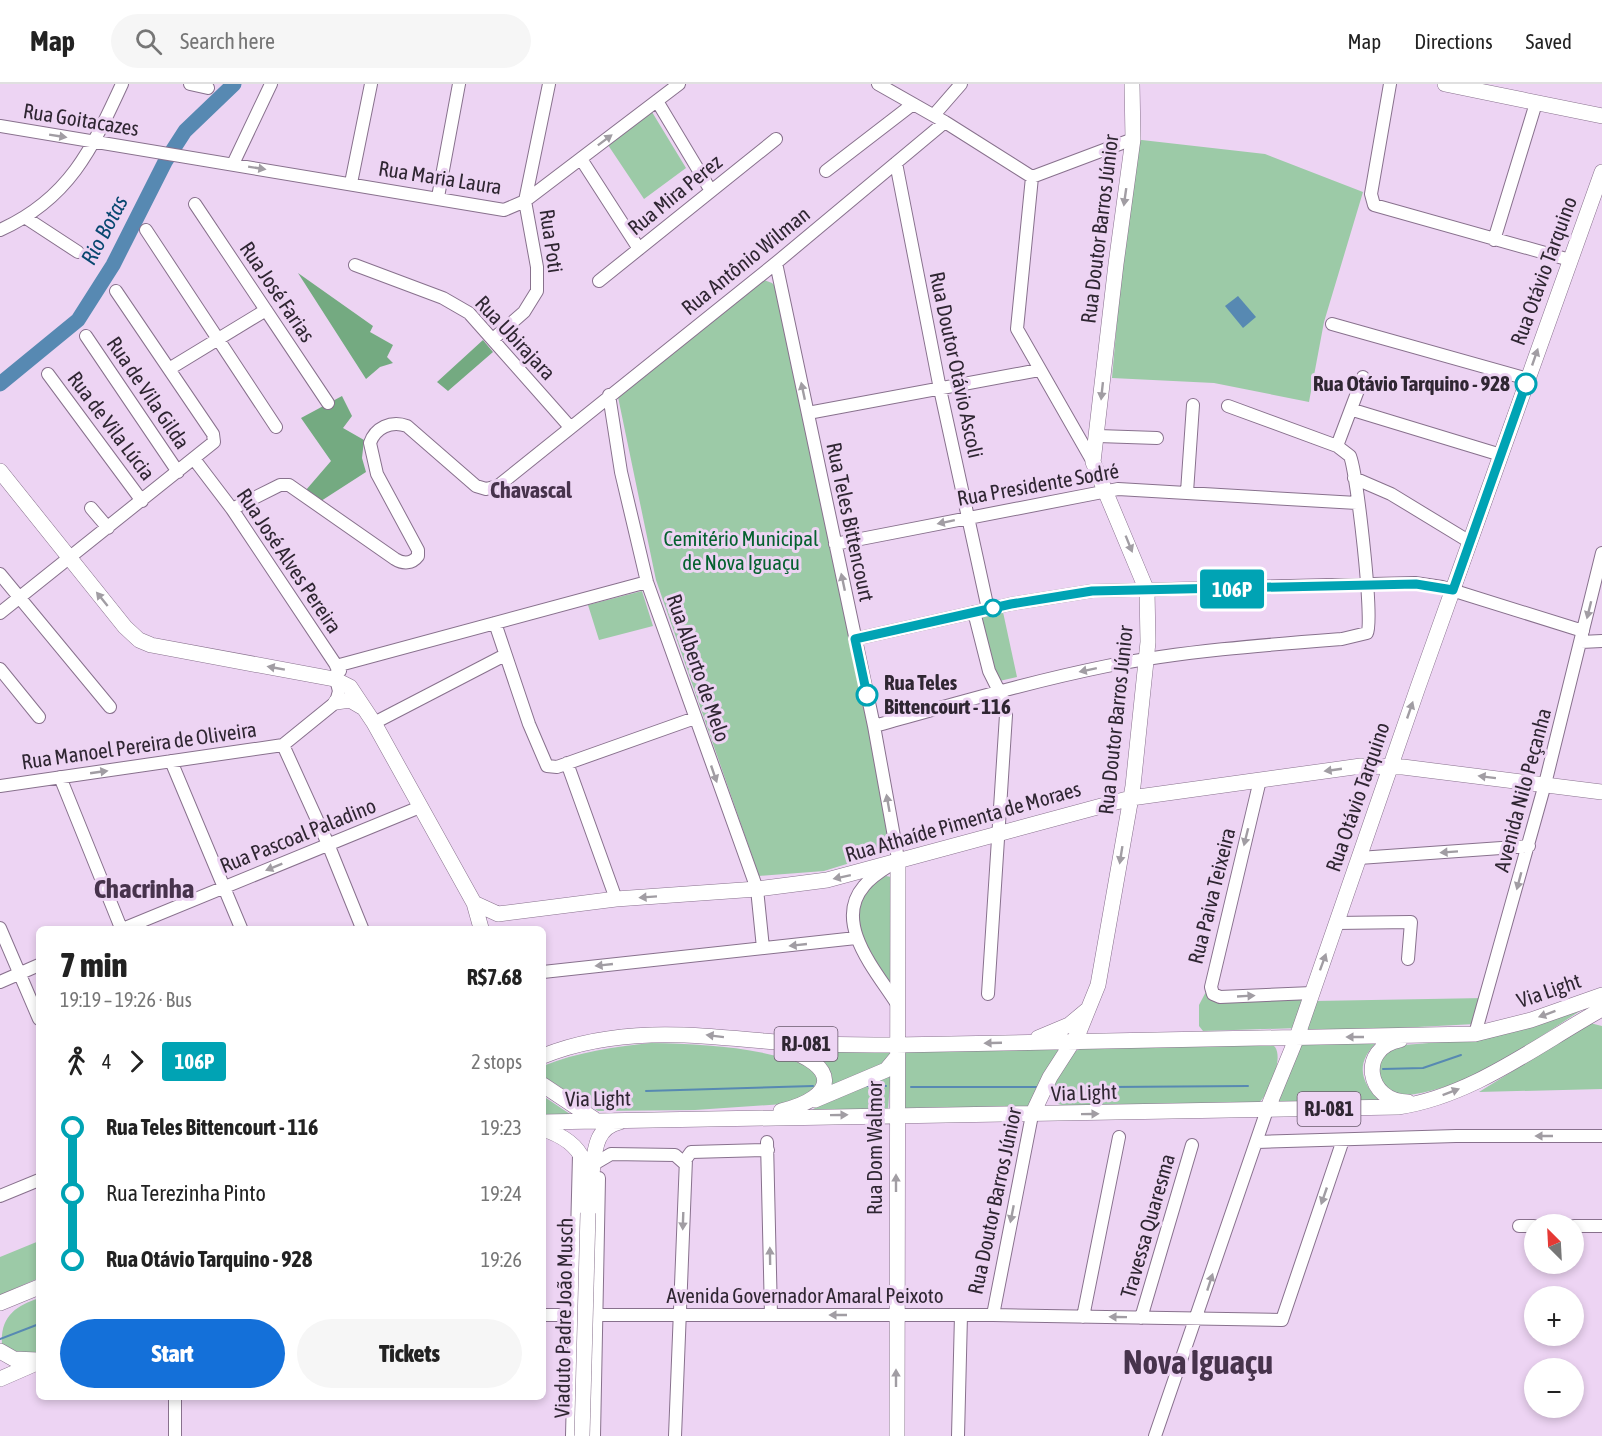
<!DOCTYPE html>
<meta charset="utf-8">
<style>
body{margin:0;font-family:"Asap Condensed",sans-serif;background:#f6f6f6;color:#222;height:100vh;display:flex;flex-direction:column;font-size:22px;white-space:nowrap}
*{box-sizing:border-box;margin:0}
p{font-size:20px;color:#767676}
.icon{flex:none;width:33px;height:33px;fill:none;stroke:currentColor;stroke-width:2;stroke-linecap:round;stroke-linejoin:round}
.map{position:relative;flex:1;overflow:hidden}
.panel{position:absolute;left:36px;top:842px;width:510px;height:474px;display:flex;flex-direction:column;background:#fff;border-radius:9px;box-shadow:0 3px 9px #0003}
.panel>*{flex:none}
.badge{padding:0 12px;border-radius:4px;font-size:21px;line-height:39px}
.needle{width:39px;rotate:336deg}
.controls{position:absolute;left:1524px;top:1130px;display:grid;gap:12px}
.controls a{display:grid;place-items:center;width:60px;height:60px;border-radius:50%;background:#fff;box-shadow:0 3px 9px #0003;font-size:30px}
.map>.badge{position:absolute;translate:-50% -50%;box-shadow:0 0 0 3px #fff}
.legs{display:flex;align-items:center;gap:9px;height:66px;padding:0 24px;font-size:20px}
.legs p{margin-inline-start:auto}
.overview{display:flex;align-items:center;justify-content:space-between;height:102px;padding:0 24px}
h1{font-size:33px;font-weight:800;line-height:45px}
.cta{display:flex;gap:12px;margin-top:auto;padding:12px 24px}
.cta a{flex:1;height:69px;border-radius:36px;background:#1470d9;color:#fff;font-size:24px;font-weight:800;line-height:69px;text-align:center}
.cta a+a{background:#f6f6f6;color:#222}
ul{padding:0 24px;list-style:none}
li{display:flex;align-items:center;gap:21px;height:66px;font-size:22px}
li i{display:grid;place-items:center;width:9px;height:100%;margin:0 8px;background:currentColor}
li i::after{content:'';width:15px;height:15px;margin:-8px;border:4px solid;border-radius:50%;background:#fff}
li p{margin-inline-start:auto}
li:first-child i{background:linear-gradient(#0000 50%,currentColor 0)}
li:last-child i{background:linear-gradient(currentColor 50%,#0000 0)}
header{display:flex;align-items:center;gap:36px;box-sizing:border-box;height:84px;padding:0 30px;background:#fff;border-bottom:2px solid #e0e0e0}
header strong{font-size:28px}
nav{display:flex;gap:33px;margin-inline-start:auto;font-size:21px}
.search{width:420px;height:54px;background:#f6f6f6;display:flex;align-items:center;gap:15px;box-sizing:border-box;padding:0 21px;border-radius:33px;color:#767676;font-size:22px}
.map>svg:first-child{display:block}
.green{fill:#9ccaa7}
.forest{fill:#74aa81}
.water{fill:#5789b2}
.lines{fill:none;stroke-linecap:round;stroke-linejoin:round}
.stream{stroke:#5789b2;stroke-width:2}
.river{stroke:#5789b2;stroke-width:15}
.minor-casing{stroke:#88718d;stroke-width:14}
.major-casing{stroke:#88718d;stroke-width:16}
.minor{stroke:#fff;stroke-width:12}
.major{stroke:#fff;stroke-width:15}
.major-bridge-casing{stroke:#88718d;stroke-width:16;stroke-linecap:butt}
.major-bridge{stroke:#fff;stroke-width:15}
.oneway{fill:#a19da3}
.line-1-casing{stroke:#fff;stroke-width:14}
.line-1{stroke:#00a3b4;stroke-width:9}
.stop-1-dot{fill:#fff;stroke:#00a3b4;stroke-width:3}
.labels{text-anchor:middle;stroke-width:6;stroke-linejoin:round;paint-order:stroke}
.shield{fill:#edd4f3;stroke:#685a6c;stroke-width:1.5}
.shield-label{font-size:20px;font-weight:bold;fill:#2f2632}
.street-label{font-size:21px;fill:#2f2632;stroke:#edd4f3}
.stop-label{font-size:21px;font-weight:bold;fill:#2f2632;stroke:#edd4f3;text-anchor:end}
.park-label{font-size:21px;fill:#05612f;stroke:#edd4f3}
.water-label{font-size:22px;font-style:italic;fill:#084770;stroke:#edd4f3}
.neighbourhood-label{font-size:22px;font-weight:bold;fill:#47334c;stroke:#edd4f3}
.district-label{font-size:27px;font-weight:bold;fill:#47334c;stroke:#edd4f3}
.town-label{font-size:33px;font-weight:bold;fill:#47334c;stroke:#edd4f3}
</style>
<header>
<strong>Map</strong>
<div class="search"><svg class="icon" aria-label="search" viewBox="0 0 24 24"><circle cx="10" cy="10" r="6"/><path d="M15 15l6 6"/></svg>Search here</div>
<nav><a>Map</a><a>Directions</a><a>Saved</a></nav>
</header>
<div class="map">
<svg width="1602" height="1352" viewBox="0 0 1602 1352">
<rect width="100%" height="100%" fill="#edd4f3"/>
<path class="green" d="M652,28L686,84L644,115L608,61Z
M1133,55L1265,70L1363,108L1324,238L1309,318L1214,299L1112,294Z
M764,196L772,199L778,205L895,765L824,787L759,792L656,496L618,313Z
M642,507L653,542L599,556L588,521Z
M1003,528L1017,593L995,598L980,534Z
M886,792L891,793L893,900L890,902C881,887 867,870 861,853C853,829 864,802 886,792Z
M1210,900L1213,917L1308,911L1299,944L1203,947L1199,942V921Z
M1485,914L1475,940L1303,949L1315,917Z
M1572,927H1580C1525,962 1464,1009 1397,1012L1380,1000L1379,974L1392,962L1478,955Z
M1590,939L1602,942V1005L1479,1008Z
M1266,957C1269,959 1273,960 1275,963C1284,975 1268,1014 1256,1021L1066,1022L1058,1020L1051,1009C1053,994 1065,971 1080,965Z
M1377,958C1354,980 1361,1000 1382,1019L1272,1021L1298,961Z
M651,959C705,960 763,963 813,984L819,1000L799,1019L695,1026L598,1027L543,992V982C577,968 614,963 651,959Z
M1063,962L1029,1023L903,1024L902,965Z
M890,966V977L829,1004L805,967Z
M891,986L888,1026H812L818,1022Z
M543,1012L570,1030H543Z
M39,1157V1194L0,1211V1173Z
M39,1214V1270L27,1274L2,1261C0,1232 16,1222 39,1214Z"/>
<path class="forest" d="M298,189L373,242L370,248L393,261L387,273L393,279L380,283L366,295Z
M483,256L493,268L448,307L437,298Z
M342,312L352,332L343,344L364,356L362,374L366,388L321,417L306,406L331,377L301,334Z"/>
<path class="water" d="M1238,212L1256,233L1243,244L1225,222Z"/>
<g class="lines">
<path class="stream" d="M1383,985L1423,984L1461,971
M864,1002H886
M911,1003H1037
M1110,1003L1248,1002
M646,1007L813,1002
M0,1255L39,1240"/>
<path class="river" d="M0,300L78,236L113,181L165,78L185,47L234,0"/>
<defs>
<path id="minor" d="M190,0L208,4
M878,0L945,38L1032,93L1133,55
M1390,0L1371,110L1374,121L1570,176
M657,17L711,107
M934,31L961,0
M0,42L504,126L525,117L679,0
M581,75L639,165
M896,79L940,305L988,525
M233,80L271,0
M826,87L913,20
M1032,93L1017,245L1093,378
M351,99L371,0
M438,113L459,0
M195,120L328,319
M26,134L78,168
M0,146C69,115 92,65 122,0
M146,146L276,343
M1494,156L1536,19
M776,179L874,642L897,769L898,776C886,784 872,791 864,802C832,839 877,888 897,920
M355,181L443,214L469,229L570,343
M599,197L776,55
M1332,240L1528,295
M86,252L178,388
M493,255L524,228L537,207V183L525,117L549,0
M169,285L266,226
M48,290L142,417
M609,311L621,388L647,498L757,805L763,864
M1353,326L1501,371
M808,329L1039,286
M1098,352L1157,354
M1337,362L1363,293
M194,375L232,425L340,587
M1354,394L1391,410L1470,458
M1187,408L1193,321
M91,424L108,444
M232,425L280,401H289L395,475C403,480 412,480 418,472V466L377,390L370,359C375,344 391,336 407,342L476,402L486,405L498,402L776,179L945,38
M835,460L1118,405L1357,419
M0,490L110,623
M974,528L989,587L1002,613L1006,631L988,910
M0,529L214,358L213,350L116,207
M495,539L529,640L547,682L557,683L695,634
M855,555L1011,520L1092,507L1415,499L1442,503L1583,547
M1581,558L1602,557
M336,582L647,498
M0,585L39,633
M374,639L505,571
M874,642C951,621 1028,598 1107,582C1184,567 1264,561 1342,555L1367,549C1374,538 1357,390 1350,372L1337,362L1228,322
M283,661L328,760L362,844
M283,661L336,618L339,607L335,591
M171,677L241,844
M567,679L616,815
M60,693L121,844
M1260,696L1211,903L1213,910L1220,913L1312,909
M0,702L283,661
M1359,774L1529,762
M1336,839L1411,838L1408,875
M0,844L39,935
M125,844L420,723
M543,888L856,854
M0,898L39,881
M1475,950L1545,700L1602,469
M767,1058L771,1231
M1257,1058L1456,1052H1602
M594,1080L611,1070L675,1071L684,1079
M0,1112L39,1096
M1519,1142H1534
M1574,1142H1602
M543,1231H993L1282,1236L1343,1056
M993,1231L1032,1031
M1083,1233L1119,1053
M1141,1234L1192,1061
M175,1312V1352
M572,1352L579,1071
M594,1352L599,1094
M675,1352L686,1075L691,1068L768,1066
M958,1352L961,1231
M1155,1352L1267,1026"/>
<path id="major" d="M1445,0L1602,32
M0,387L125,543L139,556L151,561L334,595L350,603L374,639L474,819L481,844
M336,618L350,616L362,623
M474,819L498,830L616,815L757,805L827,796L1131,714L1361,682L1403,683L1602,708
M1038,954L1069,941L1087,926
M1400,956C1358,964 1366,1018 1408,1018
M543,972C616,943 688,950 764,957C808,961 852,961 896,961L1475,950L1531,936L1602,911
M543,1001L594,1035
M815,1016L886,986L896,974
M1267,1026L1297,953L1418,603L1602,88
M781,1027C839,1013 839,981 782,964
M1032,1031L1050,993L1079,948L1098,901L1133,702L1148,558L1147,507L1093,378L1116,180L1133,55L1132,0
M543,1038L1398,1023C1473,1012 1537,961 1602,925
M543,1045C589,1060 589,1085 588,1129
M591,1097C595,1073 592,1044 620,1038
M0,1219L39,1203
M0,1267L14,1275L37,1276
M0,1295L39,1278
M897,1352L898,776"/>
</defs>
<use href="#minor" class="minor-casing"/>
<use href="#major" class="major-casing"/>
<use href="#minor" class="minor"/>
<use href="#major" class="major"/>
<defs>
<path id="major-bridge" d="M582,1352L588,1129"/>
</defs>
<use href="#major-bridge" class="major-bridge-casing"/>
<use href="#major-bridge" class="major-bridge"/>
</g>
<defs><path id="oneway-solid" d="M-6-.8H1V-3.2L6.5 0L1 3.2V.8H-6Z" transform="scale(1.5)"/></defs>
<g class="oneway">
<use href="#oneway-solid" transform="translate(58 52) rotate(9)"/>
<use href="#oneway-solid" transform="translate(605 56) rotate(-37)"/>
<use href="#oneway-solid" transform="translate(257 84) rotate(9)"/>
<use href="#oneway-solid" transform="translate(1125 113) rotate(98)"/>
<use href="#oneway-solid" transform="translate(1535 273) rotate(-71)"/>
<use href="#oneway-solid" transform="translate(803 307) rotate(-102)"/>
<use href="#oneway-solid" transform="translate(1102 307) rotate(96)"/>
<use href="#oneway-solid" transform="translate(946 438) rotate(168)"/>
<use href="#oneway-solid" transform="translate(1129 460) rotate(68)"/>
<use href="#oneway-solid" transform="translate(843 498) rotate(-102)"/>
<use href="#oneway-solid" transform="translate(102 515) rotate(-129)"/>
<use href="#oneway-solid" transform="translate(1589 526) rotate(104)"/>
<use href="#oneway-solid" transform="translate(276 584) rotate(-170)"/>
<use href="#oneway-solid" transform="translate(1088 586) rotate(168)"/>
<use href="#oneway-solid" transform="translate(1410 626) rotate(-71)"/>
<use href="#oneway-solid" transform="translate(1333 686) rotate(172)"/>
<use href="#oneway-solid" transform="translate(99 688) rotate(-8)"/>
<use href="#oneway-solid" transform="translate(714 690) rotate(71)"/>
<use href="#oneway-solid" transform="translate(1487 693) rotate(-173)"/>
<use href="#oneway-solid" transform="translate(888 719) rotate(-100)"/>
<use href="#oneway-solid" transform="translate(1246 753) rotate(104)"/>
<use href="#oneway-solid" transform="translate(1449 768) rotate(176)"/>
<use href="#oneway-solid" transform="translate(1121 771) rotate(99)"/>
<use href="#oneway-solid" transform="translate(274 783) rotate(158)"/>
<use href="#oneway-solid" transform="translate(842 793) rotate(168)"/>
<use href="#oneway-solid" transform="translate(1519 797) rotate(105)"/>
<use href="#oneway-solid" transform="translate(648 813) rotate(176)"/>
<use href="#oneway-solid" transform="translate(798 861) rotate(174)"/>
<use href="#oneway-solid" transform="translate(1323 878) rotate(-70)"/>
<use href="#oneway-solid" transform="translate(604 881) rotate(174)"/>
<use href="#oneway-solid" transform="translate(1246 912) rotate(-3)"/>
<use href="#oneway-solid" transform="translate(1547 930) rotate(160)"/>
<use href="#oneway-solid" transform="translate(715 952) rotate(-173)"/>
<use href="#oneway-solid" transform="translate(1355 953) rotate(180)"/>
<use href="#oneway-solid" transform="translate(993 959) rotate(178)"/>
<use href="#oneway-solid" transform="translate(1451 1008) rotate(-21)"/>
<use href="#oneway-solid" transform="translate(1090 1030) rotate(-1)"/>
<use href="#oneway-solid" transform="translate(839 1031) rotate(-1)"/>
<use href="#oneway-solid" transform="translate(1544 1052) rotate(180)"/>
<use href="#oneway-solid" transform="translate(896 1099) rotate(-90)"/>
<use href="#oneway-solid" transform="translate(1324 1112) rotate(109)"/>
<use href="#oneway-solid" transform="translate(1012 1130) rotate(101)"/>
<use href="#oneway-solid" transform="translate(683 1137) rotate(92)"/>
<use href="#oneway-solid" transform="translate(770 1172) rotate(-91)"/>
<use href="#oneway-solid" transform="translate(1210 1198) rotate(-72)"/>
<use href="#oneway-solid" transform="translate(838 1231) rotate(-180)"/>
<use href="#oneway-solid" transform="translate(1118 1233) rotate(-179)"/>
<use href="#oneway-solid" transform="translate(896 1294) rotate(-90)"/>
</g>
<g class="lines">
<defs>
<path id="line-1" d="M867,611L855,555L1011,520L1092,507L1416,500L1453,506L1526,300"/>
</defs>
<use href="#line-1" class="line-1-casing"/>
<use href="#line-1" class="line-1"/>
</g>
<g class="stop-1-dot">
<circle cx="1526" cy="300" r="10"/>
<circle cx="993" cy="524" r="8"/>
<circle cx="867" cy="611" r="10"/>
</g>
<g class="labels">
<g class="shield">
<rect x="774.5" y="943" width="63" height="34" rx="4.5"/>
<rect x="1297.5" y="1008" width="63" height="34" rx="4.5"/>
</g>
<g class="shield-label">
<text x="806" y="967">RJ-081</text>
<text x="1329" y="1032">RJ-081</text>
</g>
<g class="street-label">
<text transform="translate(81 36) rotate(9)" y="7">Rua Goitacazes</text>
<text transform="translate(440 94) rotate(9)" y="7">Rua Maria Laura</text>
<text transform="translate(675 111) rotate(-39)" y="7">Rua Mira Perez</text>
<text transform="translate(1100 145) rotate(-83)" y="7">Rua Doutor Barros Júnior</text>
<text transform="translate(551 157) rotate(82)" y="7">Rua Poti</text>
<text transform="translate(746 177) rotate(-39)" y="7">Rua Antônio Wilman</text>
<text transform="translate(1544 187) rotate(-70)" y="7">Rua Otávio Tarquino</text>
<text transform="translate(277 208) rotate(56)" y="7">Rua José Farias</text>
<text transform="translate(515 254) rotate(47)" y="7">Rua Ubirajara</text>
<text transform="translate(956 281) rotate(78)" y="7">Rua Doutor Otávio Ascoli</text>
<text transform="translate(148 309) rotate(56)" y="7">Rua de Vila Gilda</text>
<text transform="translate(111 342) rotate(53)" y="7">Rua de Vila Lúcia</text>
<text transform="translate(1038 401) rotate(-10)" y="7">Rua Presidente Sodré</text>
<text transform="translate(850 438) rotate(78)" y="7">Rua Teles Bittencourt</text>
<text transform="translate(289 477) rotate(56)" y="7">Rua José Alves Pereira</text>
<text transform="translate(698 584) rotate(71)" y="7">Rua Alberto de Melo</text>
<text transform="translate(1116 636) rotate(-84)" y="7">Rua Doutor Barros Júnior</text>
<text transform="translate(139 662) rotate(-8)" y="7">Rua Manoel Pereira de Oliveira</text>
<text transform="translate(1523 706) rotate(-75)" y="7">Avenida Nilo Peçanha</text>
<text transform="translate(1358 713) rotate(-71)" y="7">Rua Otávio Tarquino</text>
<text transform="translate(963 738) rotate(-16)" y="7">Rua Athaíde Pimenta de Moraes</text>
<text transform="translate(298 752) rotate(-22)" y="7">Rua Pascoal Paladino</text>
<text transform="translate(1212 812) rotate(-76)" y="7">Rua Paiva Teixeira</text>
<text transform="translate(1549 907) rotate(-19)" y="7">Via Light</text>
<text transform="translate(1084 1009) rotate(-2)" y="7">Via Light</text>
<text transform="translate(598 1015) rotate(-1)" y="7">Via Light</text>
<text transform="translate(875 1064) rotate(-90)" y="7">Rua Dom Walmor</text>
<text transform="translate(995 1117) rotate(-78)" y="7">Rua Doutor Barros Júnior</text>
<text transform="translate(1148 1142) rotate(-74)" y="7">Travessa Quaresma</text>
<text x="805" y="1219">Avenida Governador Amaral Peixoto</text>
<text transform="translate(564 1234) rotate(-89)" y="7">Viaduto Padre João Musch</text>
</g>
<g class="stop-label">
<text x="1510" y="307">Rua Otávio Tarquino - 928</text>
<text x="884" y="606" text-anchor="start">Rua Teles<tspan x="884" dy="24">Bittencourt - 116</tspan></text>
</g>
<g class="park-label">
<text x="741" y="462">Cemitério Municipal<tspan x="741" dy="24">de Nova Iguaçu</tspan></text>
</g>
<g class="water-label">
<text transform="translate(104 146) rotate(-62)" y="8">Rio Botas</text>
</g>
<g class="neighbourhood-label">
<text x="531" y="414">Chavascal</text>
</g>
<g class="district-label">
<text x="144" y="814">Chacrinha</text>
</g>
<g class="town-label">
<text x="1198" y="1290">Nova Iguaçu</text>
</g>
</g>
</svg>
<div class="controls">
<a><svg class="needle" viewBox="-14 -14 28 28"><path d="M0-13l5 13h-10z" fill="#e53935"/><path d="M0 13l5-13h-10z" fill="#767676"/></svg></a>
<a>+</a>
<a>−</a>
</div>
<b class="badge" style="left:1232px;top:505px;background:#00a3b4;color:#fff">106P</b>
<section class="panel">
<div class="overview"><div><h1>7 min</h1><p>19:19 – 19:26 · Bus</p></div><b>R$7.68</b></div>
<div class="legs"><svg class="icon" aria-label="walk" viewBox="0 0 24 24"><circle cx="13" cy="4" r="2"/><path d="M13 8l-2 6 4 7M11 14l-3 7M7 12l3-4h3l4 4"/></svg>4<svg class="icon" aria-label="forward" viewBox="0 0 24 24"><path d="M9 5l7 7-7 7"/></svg><b class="badge" style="background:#00a3b4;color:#fff">106P</b><p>2 stops</p></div>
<ul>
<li><i style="color:#00a3b4"></i><b>Rua Teles Bittencourt - 116</b><p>19:23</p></li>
<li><i style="color:#00a3b4"></i><span>Rua Terezinha Pinto</span><p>19:24</p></li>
<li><i style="color:#00a3b4"></i><b>Rua Otávio Tarquino - 928</b><p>19:26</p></li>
</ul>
<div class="cta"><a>Start</a><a>Tickets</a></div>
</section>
</div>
